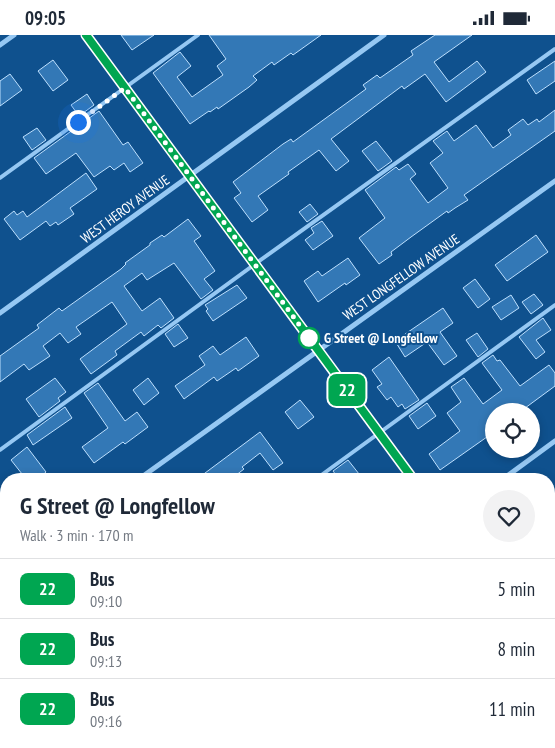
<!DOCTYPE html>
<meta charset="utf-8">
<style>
body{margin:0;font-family:"PT Sans Narrow",sans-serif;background:#f2f2f3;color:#1f2937;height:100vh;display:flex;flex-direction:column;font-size:19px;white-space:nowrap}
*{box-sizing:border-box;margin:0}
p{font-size:16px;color:#747a83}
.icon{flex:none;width:28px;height:28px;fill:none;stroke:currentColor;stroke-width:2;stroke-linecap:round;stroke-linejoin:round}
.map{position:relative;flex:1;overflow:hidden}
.panel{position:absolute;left:0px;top:438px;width:555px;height:276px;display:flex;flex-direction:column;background:#fff;border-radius:20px 20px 0 0;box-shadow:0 2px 8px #0003}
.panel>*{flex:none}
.badge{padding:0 10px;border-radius:8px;font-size:18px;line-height:32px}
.tools{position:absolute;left:485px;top:368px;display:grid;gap:10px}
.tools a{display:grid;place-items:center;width:55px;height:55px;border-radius:50%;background:#fff;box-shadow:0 2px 8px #0003;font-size:25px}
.you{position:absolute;width:25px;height:25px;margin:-12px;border:4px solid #fff;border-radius:50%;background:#1a73e8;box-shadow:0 0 0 8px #1a73e833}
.map>.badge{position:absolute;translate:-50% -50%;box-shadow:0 0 0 2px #fff}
.round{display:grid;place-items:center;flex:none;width:52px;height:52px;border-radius:26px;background:#f2f2f3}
.headline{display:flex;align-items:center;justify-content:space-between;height:85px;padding:0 20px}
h1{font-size:24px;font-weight:700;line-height:38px}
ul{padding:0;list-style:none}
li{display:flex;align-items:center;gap:15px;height:60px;padding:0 20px;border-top:1px solid #e0e1e3}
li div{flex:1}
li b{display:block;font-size:19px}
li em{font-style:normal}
li .badge{min-width:55px;font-weight:700;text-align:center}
.status{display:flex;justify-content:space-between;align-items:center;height:35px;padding:0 25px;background:#fff;direction:ltr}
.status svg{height:14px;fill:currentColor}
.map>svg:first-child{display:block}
.building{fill:#3378b6;stroke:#bee0fe}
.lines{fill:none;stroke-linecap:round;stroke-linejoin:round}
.lane{stroke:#96c8f3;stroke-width:4}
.street{stroke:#96c8f3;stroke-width:5}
.line-casing{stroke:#fff;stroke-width:11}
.line{stroke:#00a651;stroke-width:8}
.walk{stroke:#fff;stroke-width:5;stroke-dasharray:0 9}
.stop-dot{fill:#fff;stroke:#00a651;stroke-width:2.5}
.labels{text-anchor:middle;stroke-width:4;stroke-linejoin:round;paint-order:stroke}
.street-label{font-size:14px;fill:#fff;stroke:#0f518e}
.stop-label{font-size:14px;font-weight:bold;fill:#fff;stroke:#0f518e;text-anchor:start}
</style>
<div class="status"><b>09:05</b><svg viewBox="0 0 49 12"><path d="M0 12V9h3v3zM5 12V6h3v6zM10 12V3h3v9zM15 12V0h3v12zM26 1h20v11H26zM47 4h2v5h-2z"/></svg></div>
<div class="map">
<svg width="555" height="713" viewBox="0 0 555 713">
<rect width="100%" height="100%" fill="#0f518e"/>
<path class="building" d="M121,0H154L132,15Z
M209,0H321L293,20L291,18L274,30L272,27L253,41L257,45L249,52L218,74L217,72L210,77L209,76L190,89L153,38L180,17L191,31L177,42L192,62L223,40L217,31L226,24Z
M435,0H472L434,27L449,47L477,26L486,37L446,67L425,39L404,54L402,51L331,104L349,126L336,136L319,115L288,137L289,139L258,161L268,175L252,187L234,163L241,158L233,147L283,109L291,104L293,107L366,54L363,50L377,40L380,43L413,20L411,16Z
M53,25L68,45L53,56L38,36Z
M555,26V46L536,59L527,45Z
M10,39L22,55L0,71V46Z
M87,59L94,70L79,81L71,70Z
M555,75V96L464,160L468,165L455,173L448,178L447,176L411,202L391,217L392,220L379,229L359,203L385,183L365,155L396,132L399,135L408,129L416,139L410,144L428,168L448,153L430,128L443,118L433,106L447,96L454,106L476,90L493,113L511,100L508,95L523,84L528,90L537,84L539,87Z
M99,76L123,110L128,107L143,128L130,137L124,128L114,135L110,131L94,142L76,118L46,139L34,123Z
M37,93L46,105L32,115L23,102Z
M376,106L392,126L378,136L362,116Z
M86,138L97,154L70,173L74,179L58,190L56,187L50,191L46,186L20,205L4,184L14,176L17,180L23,176L27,182Z
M310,169L318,179L307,187L299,177Z
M188,184L201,201L194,206L215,236L204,244L213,255L201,264L174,228L147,245L142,238L124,251L142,276L160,263L174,283L161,293L158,290L144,301L141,297L115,316L117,320L91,339L80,324L127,289L112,267L76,292L81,299L68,308L60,298L43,311L50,321L29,335L24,329L0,347V321L39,293L37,290L59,273L62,276L121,234L126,229L125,228L150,210V208L162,200L164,202Z
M322,186L333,201L313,215L305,205L314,198L311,193Z
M536,200L548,217L507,246L495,230Z
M348,223L360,240L346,250L345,248L318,267L304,246L318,236L322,241Z
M475,244L490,264L478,273L463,253Z
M237,250L247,263L213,286L206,276L208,274L205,270Z
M534,259L543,270L531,279L522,267Z
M511,260L519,273L501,285L492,272Z
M443,273L453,288L440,297L457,321L444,330L427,307L405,322L395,306Z
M543,283L551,295L536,305L545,317L536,324L519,302Z
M178,289L188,303L174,312L165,299Z
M477,298L488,314L478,322L466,305Z
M246,302L259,321L238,336L236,333L217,346L214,342L184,364L175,351L205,330L199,321L213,311L220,320Z
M493,320L497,326L500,325L520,351L549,330L555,338V351L521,376H494V397L440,435L429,419L460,396L447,378L461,367L451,352L464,343L483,369L502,355L482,328Z
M389,322L419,365L405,374L402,369L398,372L391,362L387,365L377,352L382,349L372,335Z
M55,343L66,357L58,363L60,366L39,382L26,364Z
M148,343L159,358L144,370L133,355Z
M98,348L125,386L137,377L148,392L125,409L123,407L94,428L82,412L108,393L84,358Z
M300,365L314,382L298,394L285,377Z
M427,368L436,381L418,394L409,381Z
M65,372L72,383L33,410L27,400Z
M260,397L283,428L273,435L260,418L242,432L244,434L231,444H197Z
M27,412L46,437L38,444H26L11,425Z
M348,425L363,444H339L333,436Z"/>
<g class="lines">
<path class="lane" d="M0,143L198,0
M0,415L255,229L555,14
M316,444L555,270
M549,549L555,544
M0,671L6,667
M318,713L325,708"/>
<path class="street" d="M86,0L413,444
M0,10L14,0
M0,278L384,0
M139,444L555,146
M503,444L555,406
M0,544L6,539
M549,623L555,632
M549,679L555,674
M301,708L305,713
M126,713L134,708
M501,713L509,708"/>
</g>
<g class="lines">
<defs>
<path id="line" d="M86,0L413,444"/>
</defs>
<use href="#line" class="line-casing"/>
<use href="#line" class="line"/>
<path class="walk" d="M78,87L125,53L309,303"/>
</g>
<circle class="stop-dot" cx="309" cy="303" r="10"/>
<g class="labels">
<g class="street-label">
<text transform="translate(125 174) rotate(-36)" y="5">WEST HEROY AVENUE</text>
<text transform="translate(401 242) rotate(-35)" y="5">WEST LONGFELLOW AVENUE</text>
</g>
<g class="stop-label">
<text x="324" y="308">G Street @ Longfellow</text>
</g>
</g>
</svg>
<div class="tools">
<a><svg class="icon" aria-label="locate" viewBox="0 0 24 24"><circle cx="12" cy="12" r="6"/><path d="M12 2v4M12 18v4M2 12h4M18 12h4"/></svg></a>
</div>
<div class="you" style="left:78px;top:87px"></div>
<b class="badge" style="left:347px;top:355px;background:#00a651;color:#fff">22</b>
<section class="panel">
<div class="headline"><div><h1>G Street @ Longfellow</h1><p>Walk · 3 min · 170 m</p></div><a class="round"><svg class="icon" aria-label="heart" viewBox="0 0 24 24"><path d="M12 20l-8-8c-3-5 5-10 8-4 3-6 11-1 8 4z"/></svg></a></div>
<ul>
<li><span class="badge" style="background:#00a651;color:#fff">22</span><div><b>Bus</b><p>09:10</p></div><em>5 min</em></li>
<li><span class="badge" style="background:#00a651;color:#fff">22</span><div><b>Bus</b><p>09:13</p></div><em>8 min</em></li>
<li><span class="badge" style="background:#00a651;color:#fff">22</span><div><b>Bus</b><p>09:16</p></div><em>11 min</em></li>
</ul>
</section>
</div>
